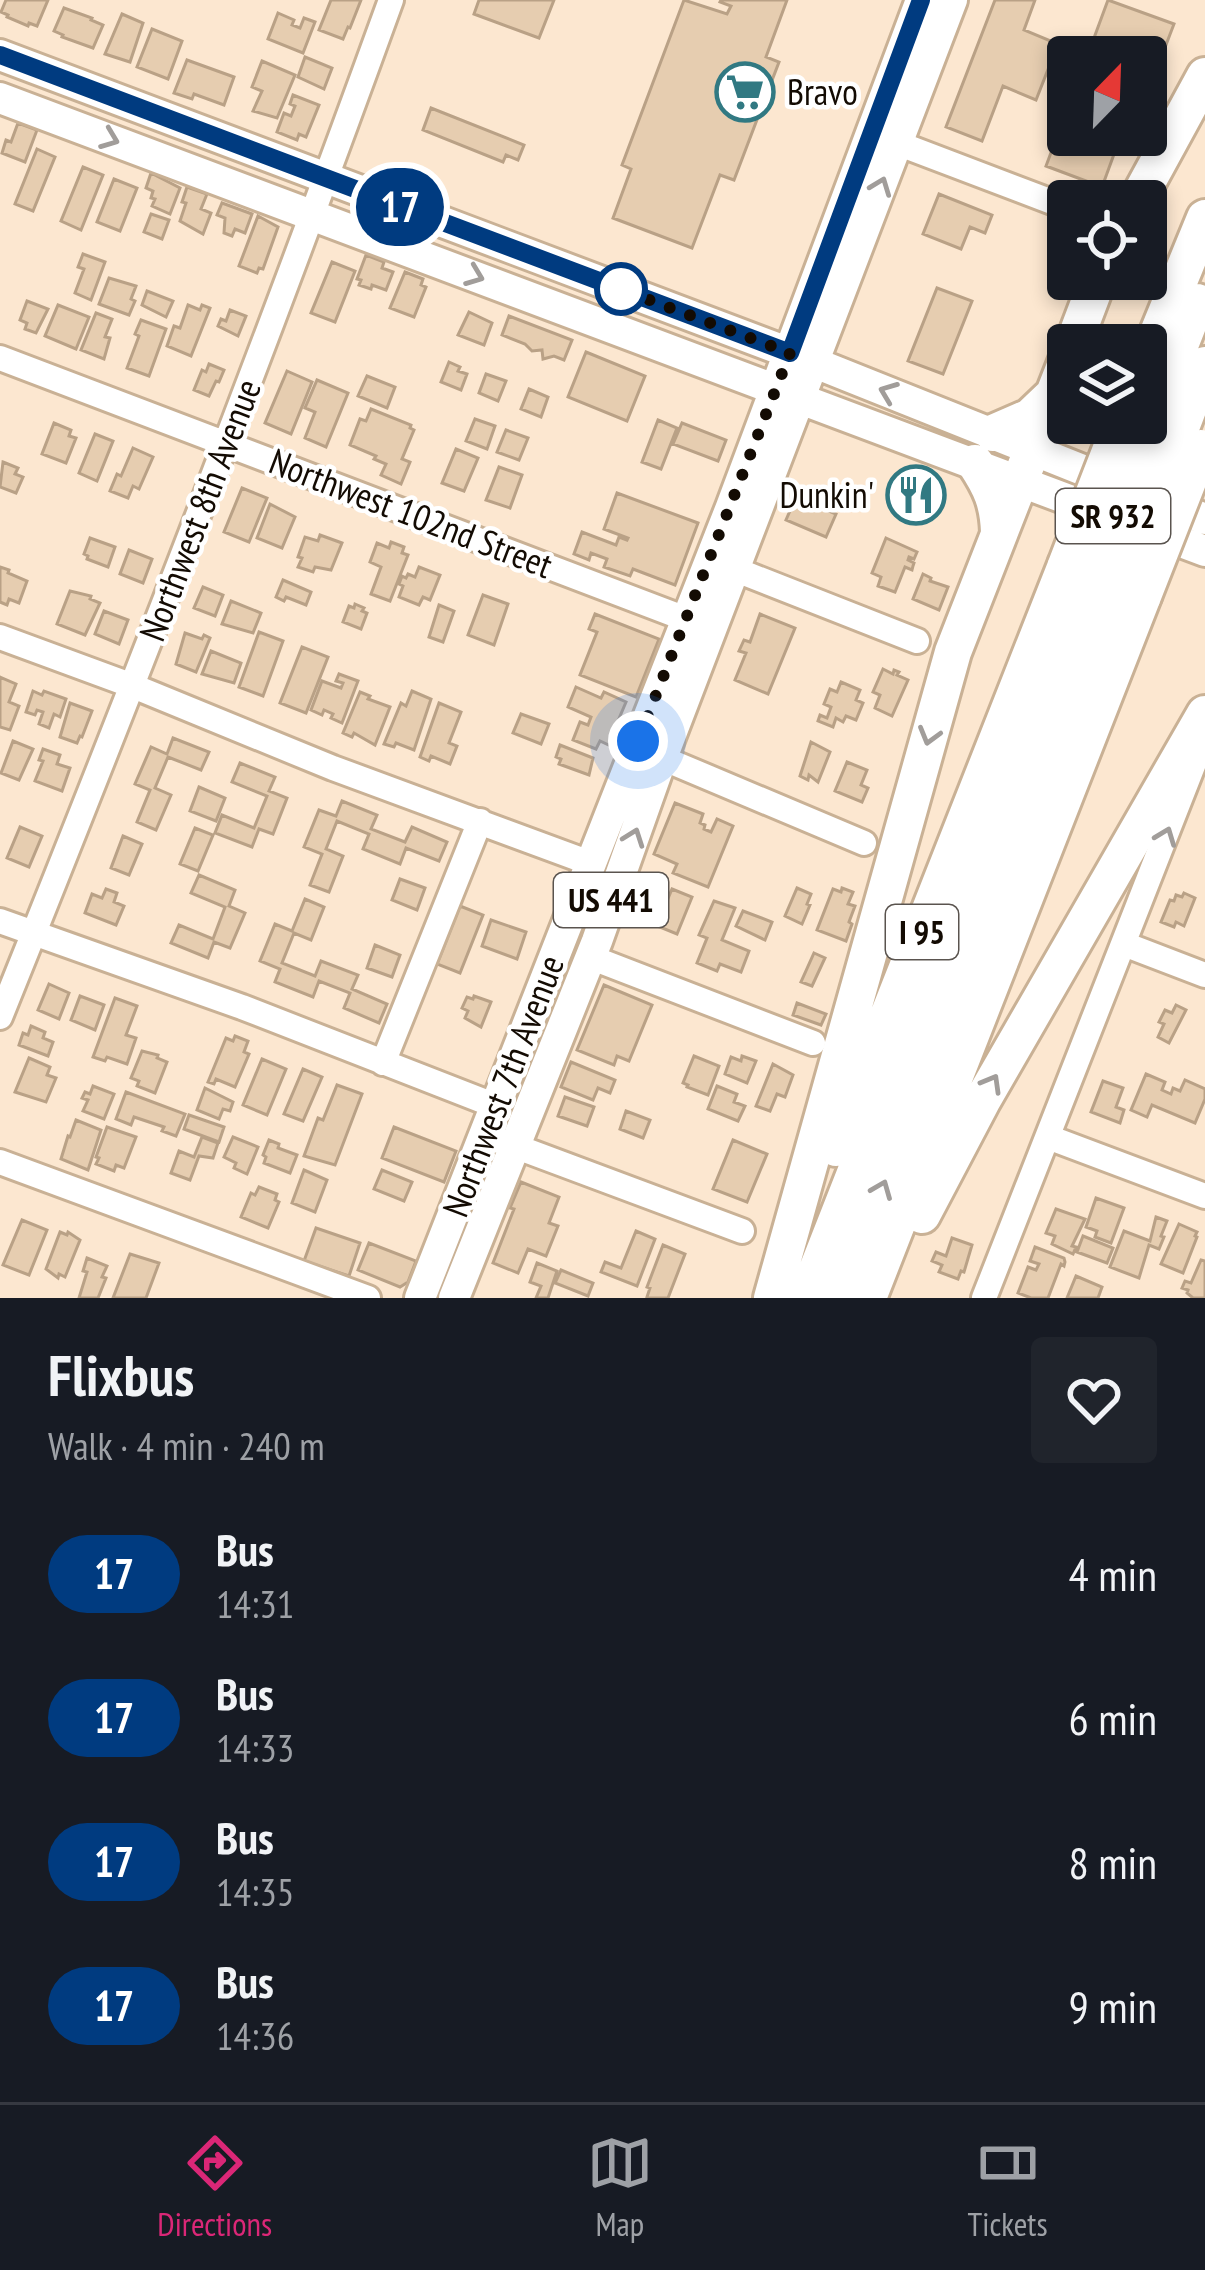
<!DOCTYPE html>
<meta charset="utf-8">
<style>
body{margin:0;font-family:"PT Sans Narrow",sans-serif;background:#20242c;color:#f1f3f6;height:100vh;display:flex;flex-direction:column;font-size:45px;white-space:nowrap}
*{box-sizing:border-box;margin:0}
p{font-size:39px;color:#9ea1a6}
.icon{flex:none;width:66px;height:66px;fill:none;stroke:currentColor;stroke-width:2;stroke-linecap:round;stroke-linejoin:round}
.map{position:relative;height:1298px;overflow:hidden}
.details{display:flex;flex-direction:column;background:#171b24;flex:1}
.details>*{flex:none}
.badge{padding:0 24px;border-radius:39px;font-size:42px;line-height:78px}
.needle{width:78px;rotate:23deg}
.tools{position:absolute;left:1047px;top:36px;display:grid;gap:24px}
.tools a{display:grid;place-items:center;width:120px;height:120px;border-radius:12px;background:#171b24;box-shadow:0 6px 18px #0003;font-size:60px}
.you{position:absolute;width:60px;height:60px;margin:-30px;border:9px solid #fff;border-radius:50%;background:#1a73e8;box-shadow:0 0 0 18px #1a73e833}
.map>.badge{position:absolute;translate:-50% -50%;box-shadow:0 0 0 6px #fff}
.round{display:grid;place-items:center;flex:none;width:126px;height:126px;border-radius:12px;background:#20242c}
.head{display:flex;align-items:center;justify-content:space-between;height:204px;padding:0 48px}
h1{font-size:57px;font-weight:700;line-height:90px}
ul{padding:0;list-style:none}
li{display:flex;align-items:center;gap:36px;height:144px;padding:0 48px}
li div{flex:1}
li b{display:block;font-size:45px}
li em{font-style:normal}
li .badge{min-width:132px;font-weight:700;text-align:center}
.dock{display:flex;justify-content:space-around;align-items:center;height:168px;border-top:3px solid #363941;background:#171b24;font-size:33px;color:#9ea1a6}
.dock a{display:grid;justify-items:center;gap:6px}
.dock .active{color:#db2777}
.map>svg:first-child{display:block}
.building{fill:#e6cdb0;stroke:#b9a186;stroke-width:3}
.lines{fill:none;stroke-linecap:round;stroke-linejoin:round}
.minor-casing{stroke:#c9b195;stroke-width:30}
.major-casing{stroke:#c9b195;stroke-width:36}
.highway-casing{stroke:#c9b195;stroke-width:42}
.minor{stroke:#fff;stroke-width:24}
.major{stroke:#fff;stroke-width:30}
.highway{stroke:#fff;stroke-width:36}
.highway-bridge-casing{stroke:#c9b195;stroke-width:42;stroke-linecap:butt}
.highway-bridge{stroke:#fff;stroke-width:36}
.oneway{stroke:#a19d9a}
.line-casing{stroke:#fff;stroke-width:27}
.line{stroke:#003b80;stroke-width:18}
.walk{stroke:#130b03;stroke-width:12;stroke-dasharray:0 21.6}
.stop-dot{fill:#fff;stroke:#003b80;stroke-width:6}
.labels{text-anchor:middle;stroke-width:9;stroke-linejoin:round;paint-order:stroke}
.shield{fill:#fff;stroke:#5a544f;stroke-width:3}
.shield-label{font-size:33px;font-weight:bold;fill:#130b03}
.poi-label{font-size:36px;fill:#130b03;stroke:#fff;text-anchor:start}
.street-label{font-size:36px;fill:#130b03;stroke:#fff}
</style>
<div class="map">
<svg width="1205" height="1298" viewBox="0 0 1205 1298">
<rect width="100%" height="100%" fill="#fce7d0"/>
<path class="building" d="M6,0H48L37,26L29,23L28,26L7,17L8,15L1,12Z
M331,0H361L350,28L348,27L343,39L319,30Z
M479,0H554L539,38L474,14Z
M684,0L727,14L731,6L720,2L721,0H787L766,57L779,62L734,180L720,175L692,248L613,218L631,169L622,165Z
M995,0H1035L1024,30L1058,44L1036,100L1003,86L982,141L946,127Z
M1108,0L1174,24L1164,50L1154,46L1146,69V57H1087Z
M64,8L92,18L91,20L103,25L93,48L62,37L63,35L54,31Z
M278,13L294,20L292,25L300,28L304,18L315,22L303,53L268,39Z
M122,14L143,23L130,62L105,54Z
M152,29L182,41L168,79L137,67Z
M305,57L332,68L324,89L298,77Z
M187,60L234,77L224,105L194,94L192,99L174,93Z
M262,61L295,75L277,118L253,111L262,91L252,87Z
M293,95L319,105L306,137L299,134L297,140L277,132L284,113L291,116L295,106L290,104Z
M1068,107V135H1121L1102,187L1046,166Z
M431,108L524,145L518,160L506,155L503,162L423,130Z
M18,123L37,130L25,162L2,153L6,140L11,142Z
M37,149L55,157L33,211L15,204Z
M83,167L103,175L81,230L61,221Z
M151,173L180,188L170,214L152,206L155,199L151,198L153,191L146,188Z
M114,179L137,188L120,231L97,222Z
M187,187L207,194L201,209L211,213L203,234L180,221L186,203L182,202Z
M939,194L992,215L985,233L970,227L961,249L923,234Z
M222,203L252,214L245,233L235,229L232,236L224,233L225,218L217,215Z
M151,214L169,220L162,239L144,232Z
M258,216L278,227L263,269L259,268L257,273L239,266Z
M83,254L105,262L91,300L75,293L84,269L78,267Z
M366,255L384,262L382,268L393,272L386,290L372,285L371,289L359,285L361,280L357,279Z
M332,262L355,271L335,322L311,313Z
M405,272L423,279L421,285L426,287L414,317L390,308Z
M109,278L136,286L131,299L135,301L129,315L99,304Z
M937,288L972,301L943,374L908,361Z
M147,291L173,301L166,317L142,305Z
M27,301L48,309L36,333L25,329L27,323L20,320Z
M58,305L89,317L76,349L45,336Z
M188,305L200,310L202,305L210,308L191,356L167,346L174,326L180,328Z
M230,310L246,316L238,336L218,326L221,319L226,321Z
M469,312L492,323L484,345L458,335Z
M96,313L112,319L105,337L110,338L104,359L81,350Z
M509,316L572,340L564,360L554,356L543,359L542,350L532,351L525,344L502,335Z
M141,320L166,329L149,376L127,368L139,336L135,334Z
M586,352L645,376L627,421L568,397Z
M449,362L460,367L458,371L467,374L461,390L441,382Z
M209,364L224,370L219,382L216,381L209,396L194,390L202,370L206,372Z
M287,371L312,382L291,434L265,423Z
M486,374L506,381L498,401L479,393Z
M367,376L395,387L387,408L358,396Z
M317,380L348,393L326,447L305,438L315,412L305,408Z
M529,389L548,397L541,417L521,409Z
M371,409L411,425L410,428L414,430L402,459L410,462L401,484L381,475L386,464L374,459L376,456L350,445L360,419L366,421Z
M475,419L495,426L487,449L466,441Z
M658,420L677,428L661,469L642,462Z
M54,423L71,430L69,436L76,438L66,463L42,454Z
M682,423L726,440L718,461L673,444Z
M506,430L528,438L519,460L497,452Z
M95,434L113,441L97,481L79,473Z
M133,448L153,457L139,489L133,486L128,498L110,491L117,474L121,476Z
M456,449L478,458L464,491L442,483Z
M3,462L18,468L15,474L23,477L16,493L0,487Z
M499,467L522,475L510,508L486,500Z
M907,473L938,485L924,518L894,505Z
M242,488L267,498L249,542L224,532Z
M617,493L698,523L675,585L633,569L630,576L604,567L607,559L591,553L589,560L574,554L582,532L616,545L619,537L627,540L628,538L604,529Z
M796,497L836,514L826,537L786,520Z
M270,504L295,517L282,548L257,538Z
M320,535L342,543L331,570L315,567L313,572L298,567L302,558L298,557L305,537L318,541Z
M90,538L115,547L108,567L87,559L88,556L84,554Z
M886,538L917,552L914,559L909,557L908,560L914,563L913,566L912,570L905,567L895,592L878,586L881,577L872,573Z
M391,542L404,547L402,553L408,555L390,601L371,594L381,567L370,562L377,543L389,548Z
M129,550L152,559L143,583L120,574Z
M0,567L9,570L8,573L27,581L19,603L9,599L7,605L0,602Z
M419,567L440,575L430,600L423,597L419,605L399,597L403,586L399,584L402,576L406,578L408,574L415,577Z
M923,574L931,578L930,581L948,587L939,610L913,599Z
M283,580L311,592L306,605L286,597L284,601L276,597Z
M203,587L223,595L215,616L194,608Z
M70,591L91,596L90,599L100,603L85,635L57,624Z
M483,595L508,604L494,645L468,635Z
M231,601L261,613L253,633L222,624Z
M355,604L364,608L362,611L367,613L361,629L343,622L349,606L354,608Z
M439,605L454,611L443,642L429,637Z
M104,611L128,620L119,644L95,634Z
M595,614L659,639L636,697L580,675L597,632L589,629Z
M760,614L795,628L768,694L735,680L746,653L739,651L744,640L750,642Z
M259,632L283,641L263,696L239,687Z
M185,633L202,639L204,635L210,638L196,672L176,664Z
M302,647L328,657L306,713L280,703Z
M211,651L241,663L234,683L202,674Z
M883,669L893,674L894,670L899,672L897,675L908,680L892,716L875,708L880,695L873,692Z
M339,674L358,681L342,723L331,718L333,714L324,710L322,715L311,710L322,681L341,688L343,683L336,681Z
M0,677L16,684L9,702L19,706L10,730L0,727Z
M841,682L860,690L856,700L863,703L856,720L846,716L843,722L836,718L833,727L818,721L820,715L827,718L831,707L824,704L830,689L837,692Z
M576,687L601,698L604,692L626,702L615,728L622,731L615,748L600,741L596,749L573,740L580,722L588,725L591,717L568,707Z
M33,691L42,695L44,691L66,699L60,717L54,714L49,728L39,724L43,712L37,710L35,715L26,712Z
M412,691L431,699L414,750L396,743L394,747L384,744L401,703L406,706Z
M360,692L370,696L368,699L390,707L375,745L354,733L352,737L343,733Z
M70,703L92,711L82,737L80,736L77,743L60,737Z
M439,703L461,712L449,743L457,746L450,764L431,756L429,761L420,757Z
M521,714L549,724L541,744L513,733Z
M173,738L209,752L201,770L168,757L155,788L171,795L156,830L137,822L150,790L135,784L151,747L167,754Z
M13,741L33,749L19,780L1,773Z
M811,742L830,752L818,782L809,775L808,780L800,776Z
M560,745L593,758L589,775L559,764L561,759L556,757Z
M43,749L60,755L57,764L70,768L62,791L35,781L43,761L39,760Z
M847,762L867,770L861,785L868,788L862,802L835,791Z
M240,763L275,777L269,791L287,798L273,834L259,829L252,847L215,833L222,815L254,828L267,796L232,782Z
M199,787L225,798L216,821L190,811Z
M342,801L377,815L371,829L405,842L412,827L447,842L439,861L406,848L400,864L363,849L369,834L337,821L326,849L343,856L329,892L310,885L322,854L304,847L319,810L336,816Z
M675,803L703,814L700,823L705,825L704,829L711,832L717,819L733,826L708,887L673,873L677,864L654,854Z
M20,827L42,836L29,867L7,858Z
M195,828L213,835L198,871L180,864Z
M123,836L142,844L129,875L111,868Z
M199,875L235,890L229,906L245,913L230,948L214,942L208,958L171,943L179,925L213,939L225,907L191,893Z
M400,879L425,888L417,910L392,900Z
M797,888L811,894L807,904L810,905L802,924L785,916Z
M842,888L853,892L848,904L855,906L849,922L852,924L846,941L817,930L833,889L841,892Z
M106,889L117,893L114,902L124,906L116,925L85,913L92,894L102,898Z
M672,889L692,897L677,934L640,919L647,902L664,908Z
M1184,893L1195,898L1184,926L1176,922L1174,927L1161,922L1170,900L1174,901L1176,895L1182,897Z
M305,899L324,907L311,940L294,933L282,963L315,976L321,961L358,975L352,989L387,1004L379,1023L344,1008L350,993L319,981L313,997L275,982L280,969L260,961L275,924L292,931Z
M714,901L735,908L722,940L749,951L741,972L720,964L717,971L697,963L707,938L699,935Z
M460,906L483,915L460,973L437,964Z
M743,911L772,922L765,940L736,926Z
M491,920L526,932L517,959L482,946Z
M375,945L400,955L392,977L367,968Z
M814,953L825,958L812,986L801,982Z
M49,984L69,993L59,1019L38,1010Z
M604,985L652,1005L629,1061L617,1056L614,1065L577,1050Z
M80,996L104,1005L95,1030L71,1020Z
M474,996L491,1002L481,1027L465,1018L468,1011L462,1008L467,997L473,999Z
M115,998L137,1006L126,1035L136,1038L127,1064L107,1057L105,1061L93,1057Z
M797,1003L826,1014L821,1025L793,1015Z
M1176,1005L1186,1010L1169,1043L1158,1037L1164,1024L1159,1022L1165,1010L1172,1013Z
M31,1026L45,1032L43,1038L53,1042L48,1056L19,1045L23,1033L28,1035Z
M235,1036L248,1041L244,1052L249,1054L235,1087L216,1079L214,1084L208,1082L226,1038L233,1041Z
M142,1051L158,1055L157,1058L167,1062L155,1093L137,1086L139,1081L131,1078Z
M694,1056L719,1066L708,1095L687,1087L688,1085L683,1083Z
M742,1056L756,1061L747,1083L725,1074L731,1057L741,1061Z
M29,1058L50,1067L47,1075L56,1078L46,1102L15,1092Z
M262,1059L286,1069L267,1115L243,1105Z
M571,1062L615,1080L610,1093L598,1088L593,1100L561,1087Z
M773,1064L793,1075L785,1097L777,1094L770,1111L756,1106Z
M303,1069L322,1077L303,1121L284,1114Z
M1146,1074L1165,1082L1162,1090L1171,1094L1173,1088L1180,1091L1185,1080L1205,1089V1099L1195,1123L1152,1105L1147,1117L1131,1110Z
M1103,1081L1123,1088L1116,1107L1124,1110L1120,1123L1091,1112Z
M337,1085L362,1094L335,1165L304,1156L318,1118L323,1120Z
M93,1086L114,1094L104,1119L83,1111L88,1100L82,1098L85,1092L90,1094Z
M717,1086L737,1094L734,1102L745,1106L738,1121L708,1109Z
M205,1088L233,1102L230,1111L223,1109L219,1119L197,1110Z
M126,1092L185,1114L176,1136L162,1131L164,1127L134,1117L131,1125L116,1119Z
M565,1097L594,1107L587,1126L558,1116Z
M626,1111L650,1120L643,1138L620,1129Z
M189,1115L224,1127L219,1142L184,1129Z
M76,1120L101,1130L88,1170L61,1159L68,1136L70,1137Z
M107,1127L136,1137L124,1168L116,1165L114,1171L96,1164L99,1158L96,1157Z
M394,1127L456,1151L444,1182L382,1158Z
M202,1137L218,1143L213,1158L199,1156L190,1180L171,1173L179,1151L194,1157Z
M233,1137L258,1147L247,1174L234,1168L236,1163L224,1157Z
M269,1140L279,1144L278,1148L297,1155L290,1173L264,1163L266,1157L263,1155Z
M733,1140L767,1154L747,1202L713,1189Z
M304,1170L327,1180L315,1212L292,1203Z
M382,1170L412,1182L404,1201L374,1189Z
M521,1182L559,1197L549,1223L558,1226L546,1256L528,1249L518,1273L493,1263L514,1209L510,1208Z
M259,1187L277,1194L275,1200L279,1202L268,1228L241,1217L251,1193L255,1195Z
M1096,1198L1124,1208L1111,1243L1095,1237L1097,1231L1086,1227Z
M1056,1209L1085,1219L1072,1246L1076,1247L1073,1254L1052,1244L1055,1236L1046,1233Z
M1156,1217L1167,1221L1161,1236L1164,1237L1159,1249L1149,1245L1139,1278L1110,1267L1124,1231L1150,1241Z
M22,1220L47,1230L29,1275L3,1265Z
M1179,1224L1197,1232L1195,1236L1197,1237L1183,1273L1161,1264Z
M316,1228L360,1243L349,1276L304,1261Z
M636,1231L655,1239L637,1286L601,1272L605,1262L621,1268Z
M60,1232L67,1235L68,1232L80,1240L65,1277L59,1274L58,1278L46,1269Z
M1083,1236L1113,1248L1107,1263L1077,1252Z
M952,1238L972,1245L964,1272L961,1271L958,1279L939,1272L942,1265L932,1261L936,1252L946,1256Z
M369,1243L416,1261L408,1282L400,1287L358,1270Z
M663,1245L685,1254L668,1298H649L647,1297L650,1288L647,1287Z
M1035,1247L1064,1258L1065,1262L1064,1266L1061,1264L1048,1298H1031L1018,1293L1028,1267L1036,1270L1039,1264L1030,1261Z
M130,1254L159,1263L146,1298H113Z
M87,1258L107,1266L102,1277L106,1278L98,1298H79L87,1272L83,1271Z
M1201,1260L1205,1261V1298H1193L1187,1293L1188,1290L1182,1288L1185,1281L1191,1283Z
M537,1263L557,1271L548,1298H536L541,1286L530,1282Z
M561,1270L593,1283L588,1296L555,1283Z
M1076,1276L1102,1287L1098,1298H1067Z"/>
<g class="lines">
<defs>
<path id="minor" d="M897,143L1068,208
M0,358L686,619
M734,569L917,641
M0,637L133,686L333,768L590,863
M662,758L864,843
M0,921L242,1007L496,1106
M1124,944L1205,975
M590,957L813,1043
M0,1017C136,680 267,342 391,0
M383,1063L480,821
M485,1135L742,1231
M1048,1137L1205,1196
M0,1162L368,1298
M984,1298L1198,753"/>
<path id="major" d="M0,55L790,353L1205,519
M0,98L1205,551
M420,1298L731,507L921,0
M454,1298L597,941L662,758L952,0"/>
<path id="highway" d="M1137,201L1205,76
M1073,345L1098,279
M1146,362L1205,218
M1148,427L1197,302
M993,433L1030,417L1052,396
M1177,438L1205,365
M975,463C991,487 998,503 999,532
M836,1148L1066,565
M922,1215L982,1101L1205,714
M772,1298L953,652L1068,358
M806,1298L1090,575
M839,1298L1119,586
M868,1298L1143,596"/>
</defs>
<use href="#minor" class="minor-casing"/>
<use href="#major" class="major-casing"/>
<use href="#highway" class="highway-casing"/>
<use href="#minor" class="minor"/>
<use href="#major" class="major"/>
<use href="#highway" class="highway"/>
<defs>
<path id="highway-bridge" d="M1066,565L1121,423
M1090,575L1148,427
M1119,586L1177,438
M1143,596L1201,448"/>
</defs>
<use href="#highway-bridge" class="highway-bridge-casing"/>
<use href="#highway-bridge" class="highway-bridge"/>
</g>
<defs><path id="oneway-chevron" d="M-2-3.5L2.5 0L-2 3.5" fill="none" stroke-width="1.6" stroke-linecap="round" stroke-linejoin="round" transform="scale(3)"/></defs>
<g class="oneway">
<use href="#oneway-chevron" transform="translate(110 139) rotate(21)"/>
<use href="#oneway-chevron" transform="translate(881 186) rotate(-69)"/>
<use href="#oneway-chevron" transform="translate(475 276) rotate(21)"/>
<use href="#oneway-chevron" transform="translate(888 392) rotate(-159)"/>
<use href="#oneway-chevron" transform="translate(929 736) rotate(106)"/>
<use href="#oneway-chevron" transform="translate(1166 836) rotate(-69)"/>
<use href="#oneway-chevron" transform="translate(634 837) rotate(-70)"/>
<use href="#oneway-chevron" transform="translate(992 1083) rotate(-60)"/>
<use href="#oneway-chevron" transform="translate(882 1189) rotate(-68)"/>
</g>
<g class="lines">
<defs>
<path id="line" d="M0,55L790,353L921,0"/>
</defs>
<use href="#line" class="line-casing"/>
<use href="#line" class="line"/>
<path class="walk" d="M621,289L615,287L790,353L638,741"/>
</g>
<defs>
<symbol id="supermarket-ring" viewBox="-11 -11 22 22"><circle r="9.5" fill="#fff" stroke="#317982" stroke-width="1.5"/><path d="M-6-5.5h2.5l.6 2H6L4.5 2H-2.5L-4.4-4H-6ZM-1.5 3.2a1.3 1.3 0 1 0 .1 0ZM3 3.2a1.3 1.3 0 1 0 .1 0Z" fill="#317982"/></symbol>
<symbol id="restaurant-ring" viewBox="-11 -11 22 22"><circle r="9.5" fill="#fff" stroke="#317982" stroke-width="1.5"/><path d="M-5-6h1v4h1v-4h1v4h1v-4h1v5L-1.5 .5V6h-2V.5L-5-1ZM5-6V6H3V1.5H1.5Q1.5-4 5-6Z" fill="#317982"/></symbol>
</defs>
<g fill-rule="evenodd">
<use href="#supermarket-ring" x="712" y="59" width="66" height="66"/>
<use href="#restaurant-ring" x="883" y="462" width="66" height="66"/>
</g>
<circle class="stop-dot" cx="621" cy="289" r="24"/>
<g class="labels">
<g class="shield">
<rect x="1056" y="489" width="114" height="54" rx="9"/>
<rect x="554" y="873" width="114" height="54" rx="9"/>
<rect x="886" y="905" width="72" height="54" rx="9"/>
</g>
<g class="shield-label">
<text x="1113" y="528">SR 932</text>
<text x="611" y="912">US 441</text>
<text x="922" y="944">I 95</text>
</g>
<g class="poi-label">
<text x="787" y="105">Bravo</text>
<text x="874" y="508" text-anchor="end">Dunkin'</text>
</g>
<g class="street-label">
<text transform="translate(200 510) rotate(-69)" y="13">Northwest 8th Avenue</text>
<text transform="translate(411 513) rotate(21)" y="13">Northwest 102nd Street</text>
<text transform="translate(503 1086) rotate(-69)" y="13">Northwest 7th Avenue</text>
</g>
</g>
</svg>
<div class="tools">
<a><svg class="needle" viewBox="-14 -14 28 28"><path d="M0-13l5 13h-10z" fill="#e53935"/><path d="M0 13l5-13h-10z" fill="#9ea1a6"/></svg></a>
<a><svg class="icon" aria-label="locate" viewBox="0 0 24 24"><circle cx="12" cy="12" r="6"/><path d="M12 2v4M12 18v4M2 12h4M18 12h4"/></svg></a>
<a><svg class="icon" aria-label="layers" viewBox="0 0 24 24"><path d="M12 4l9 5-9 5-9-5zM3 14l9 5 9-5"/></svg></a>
</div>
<div class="you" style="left:638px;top:741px"></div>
<b class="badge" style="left:400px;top:207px;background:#003b80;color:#fff">17</b>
</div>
<section class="details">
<div class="head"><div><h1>Flixbus</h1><p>Walk · 4 min · 240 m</p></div><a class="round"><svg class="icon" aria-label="heart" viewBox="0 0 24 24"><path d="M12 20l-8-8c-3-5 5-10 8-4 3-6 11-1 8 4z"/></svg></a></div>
<ul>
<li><span class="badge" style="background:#003b80;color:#fff">17</span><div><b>Bus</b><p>14:31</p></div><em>4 min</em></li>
<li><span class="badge" style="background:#003b80;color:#fff">17</span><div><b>Bus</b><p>14:33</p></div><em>6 min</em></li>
<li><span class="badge" style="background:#003b80;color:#fff">17</span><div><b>Bus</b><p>14:35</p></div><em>8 min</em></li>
<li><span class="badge" style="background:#003b80;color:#fff">17</span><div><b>Bus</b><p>14:36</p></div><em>9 min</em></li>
</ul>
</section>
<nav class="dock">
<a class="active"><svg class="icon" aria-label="directions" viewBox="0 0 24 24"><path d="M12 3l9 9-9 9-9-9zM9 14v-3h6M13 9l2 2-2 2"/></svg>Directions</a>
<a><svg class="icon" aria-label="map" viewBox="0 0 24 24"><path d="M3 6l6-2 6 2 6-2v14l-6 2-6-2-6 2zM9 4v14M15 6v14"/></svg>Map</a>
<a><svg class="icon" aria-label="tickets" viewBox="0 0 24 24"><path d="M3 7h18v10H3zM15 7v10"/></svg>Tickets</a>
</nav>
